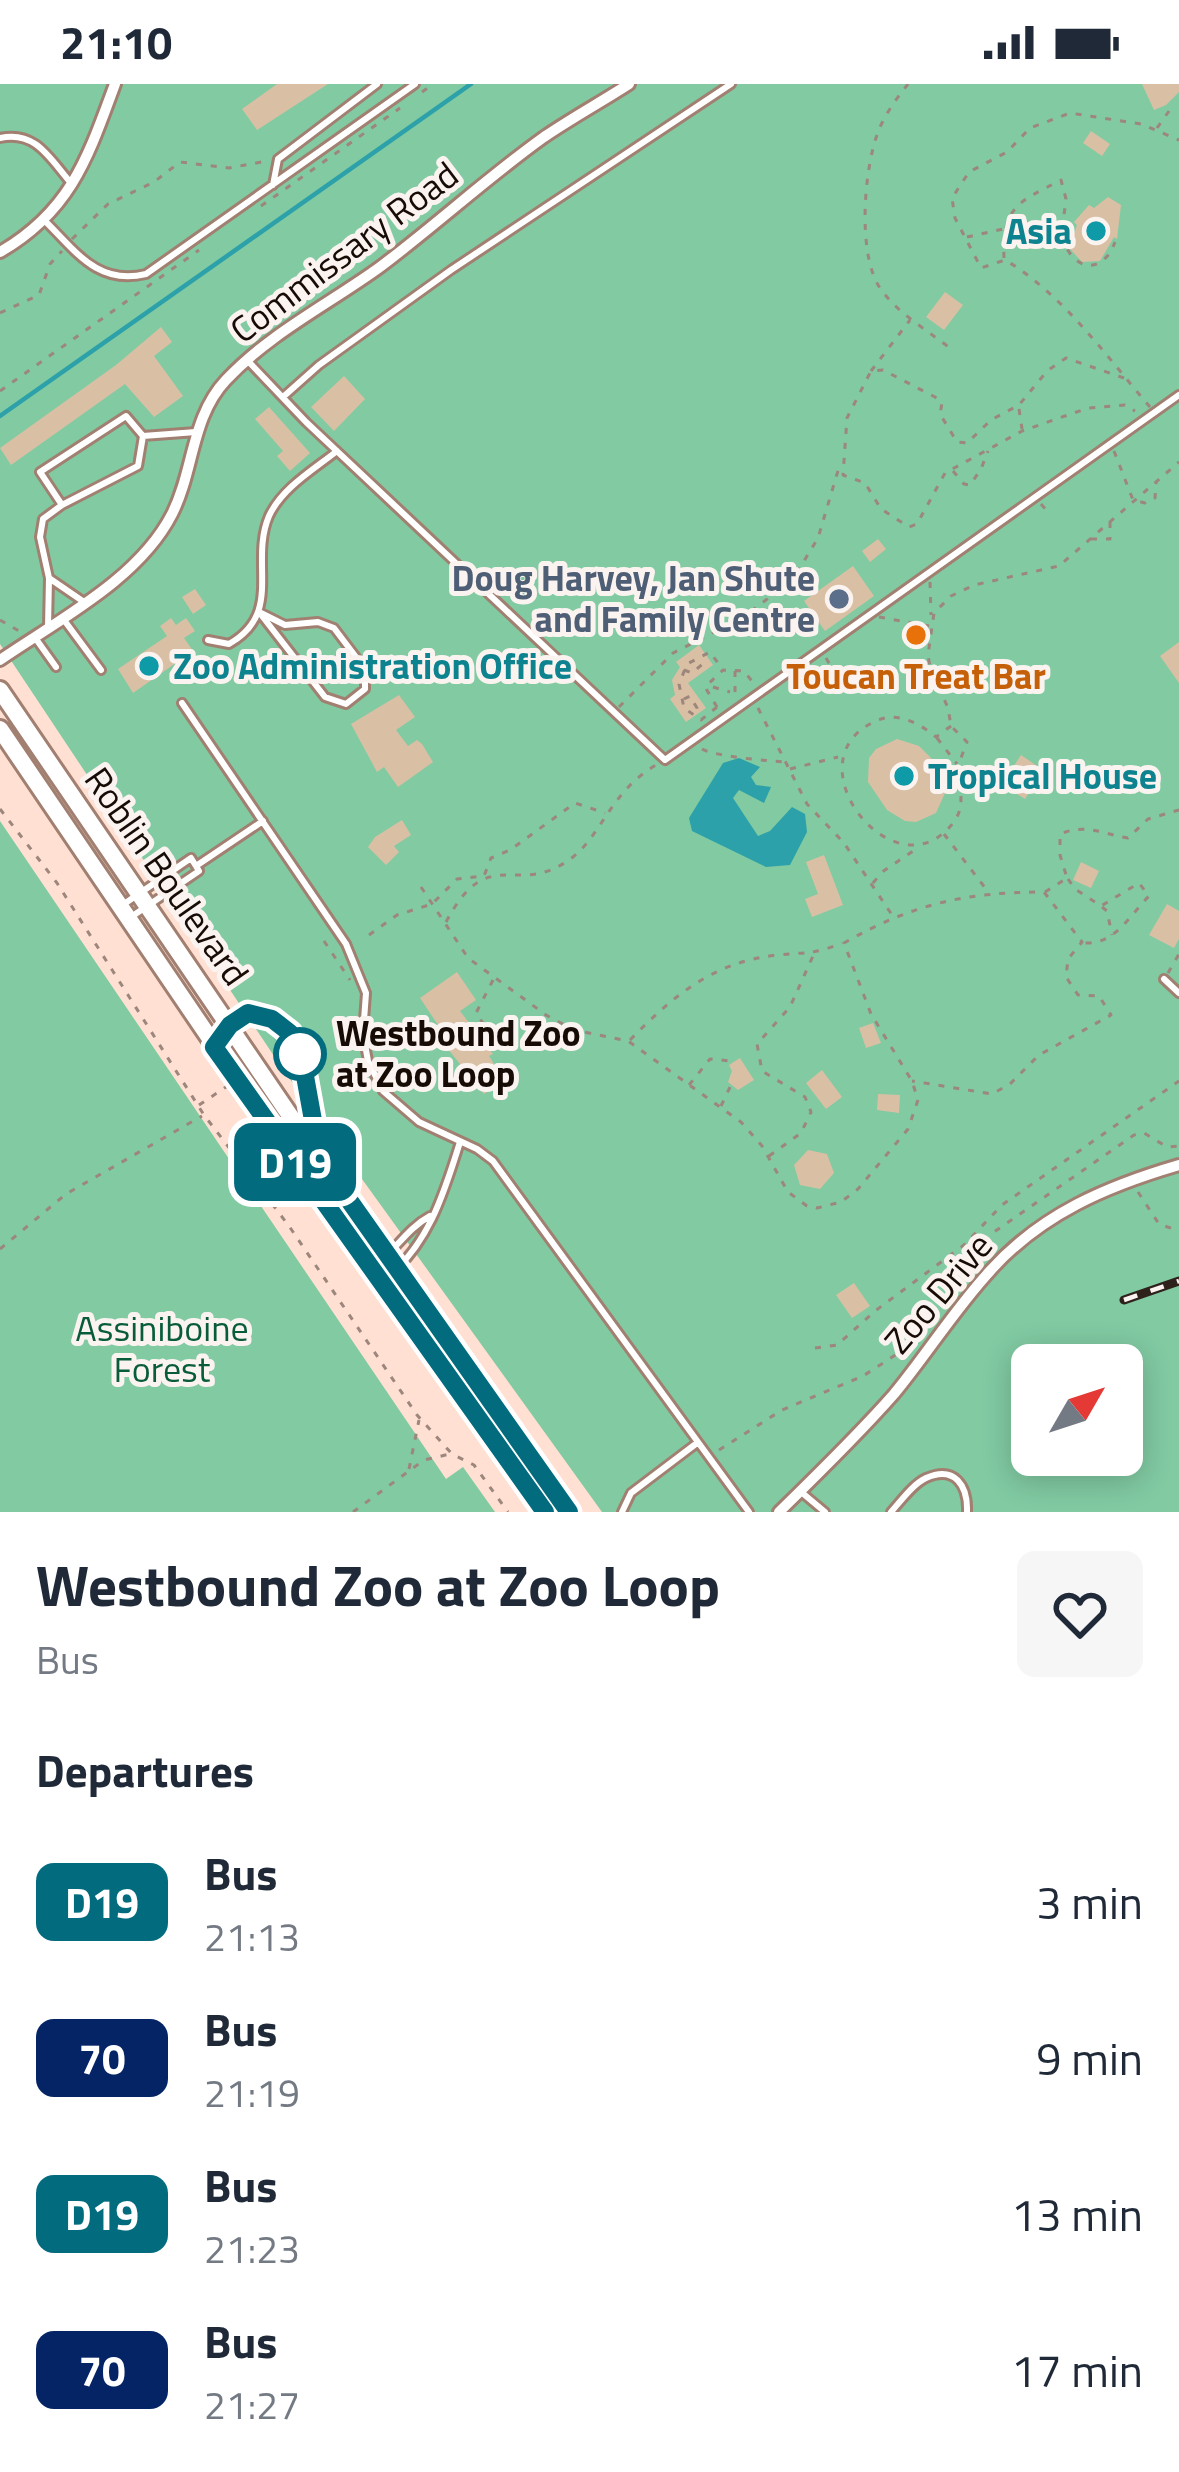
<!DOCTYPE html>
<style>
body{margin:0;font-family:"Titillium Web",sans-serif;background:#f6f6f7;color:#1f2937;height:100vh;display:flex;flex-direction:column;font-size:45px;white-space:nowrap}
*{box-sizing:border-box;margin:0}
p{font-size:39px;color:#747a83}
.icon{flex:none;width:66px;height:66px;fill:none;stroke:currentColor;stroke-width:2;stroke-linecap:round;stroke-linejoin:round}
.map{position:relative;height:1428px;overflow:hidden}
.panel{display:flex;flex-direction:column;background:#fff;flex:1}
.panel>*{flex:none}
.badge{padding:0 24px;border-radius:18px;font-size:42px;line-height:78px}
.needle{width:78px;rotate:51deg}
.fabs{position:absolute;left:1011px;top:1260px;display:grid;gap:24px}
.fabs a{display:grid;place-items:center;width:132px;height:132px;border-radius:18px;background:#fff;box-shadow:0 6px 30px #0003;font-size:60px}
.map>.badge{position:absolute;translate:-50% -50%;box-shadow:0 0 0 6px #fff}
h2{padding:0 36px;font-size:45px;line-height:108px}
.round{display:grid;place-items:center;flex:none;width:126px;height:126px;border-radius:18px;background:#f6f6f7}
.headline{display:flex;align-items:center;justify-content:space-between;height:204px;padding:0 36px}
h1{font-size:57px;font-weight:700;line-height:90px}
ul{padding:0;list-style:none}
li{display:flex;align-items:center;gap:36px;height:156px;padding:0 36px}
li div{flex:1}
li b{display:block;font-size:45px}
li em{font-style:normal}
li .badge{min-width:132px;font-weight:700;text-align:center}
.status{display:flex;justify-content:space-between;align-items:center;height:84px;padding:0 60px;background:#fff;direction:ltr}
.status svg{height:33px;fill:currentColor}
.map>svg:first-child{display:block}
.green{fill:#81caa2;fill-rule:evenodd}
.water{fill:#2da1a9}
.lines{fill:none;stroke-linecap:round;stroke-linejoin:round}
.stream{stroke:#2da1a9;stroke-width:4.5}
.building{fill:#d9c0a4}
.lane-casing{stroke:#a17f71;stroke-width:12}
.street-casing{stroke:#a17f71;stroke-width:16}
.secondary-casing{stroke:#a17f71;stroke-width:22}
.path{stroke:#9d867c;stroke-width:3;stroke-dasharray:6 9;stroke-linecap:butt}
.lane{stroke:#fff;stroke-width:6}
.street{stroke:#fff;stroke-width:10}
.secondary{stroke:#fff;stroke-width:16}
.rail-casing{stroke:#2e201b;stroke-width:9}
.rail{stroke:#fbf3f0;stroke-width:4.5;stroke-dasharray:14;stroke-linecap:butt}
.line-casing{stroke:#fff;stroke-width:27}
.line{stroke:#026c7e;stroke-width:18}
.culture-dot{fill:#0f9aa8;stroke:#fbf3f0;stroke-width:4.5}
.service-dot{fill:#5c6f8a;stroke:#fbf3f0;stroke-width:4.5}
.food-dot{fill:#e8710a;stroke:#fbf3f0;stroke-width:4.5}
.stop-dot{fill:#fff;stroke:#026c7e;stroke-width:6}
.labels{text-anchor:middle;stroke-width:10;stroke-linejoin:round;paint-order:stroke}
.culture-label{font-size:36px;font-weight:bold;fill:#0d838f;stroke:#fbf3f0;text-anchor:start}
.street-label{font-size:36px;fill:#170b06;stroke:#fbf3f0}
.service-label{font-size:36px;font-weight:bold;fill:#4e5e75;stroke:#fbf3f0;text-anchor:end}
.food-label{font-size:36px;font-weight:bold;fill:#c56008;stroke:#fbf3f0}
.stop-label{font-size:36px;font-weight:bold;fill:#170b06;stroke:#fbf3f0;text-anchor:start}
.park-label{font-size:36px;fill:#085c3a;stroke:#fbf3f0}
</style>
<div class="status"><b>21:10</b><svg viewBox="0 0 49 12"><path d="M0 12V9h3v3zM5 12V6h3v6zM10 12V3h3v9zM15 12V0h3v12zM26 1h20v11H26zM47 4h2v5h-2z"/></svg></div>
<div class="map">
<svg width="1179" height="1428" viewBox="0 0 1179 1428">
<rect width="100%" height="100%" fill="#ffe0d3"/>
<path class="green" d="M0,0H1179V1428H602L282,984L0,560ZM1032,1281H1122V1371H1032Z
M0,737L446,1395L463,1383L495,1428H0Z"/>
<path class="water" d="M739,674L760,683L751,693L756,701L771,703L764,719L739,706L733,714L758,752L770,747L792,723L805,730L807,748L790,781L766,783L692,747L689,734L723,679Z"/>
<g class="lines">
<path class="stream" d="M0,332L471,0"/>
</g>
<path class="building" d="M277,0H328L257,46L242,25Z
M1142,0H1179V8L1166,21L1154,26Z
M1091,47L1110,60L1102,72L1083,59Z
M1108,113L1121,121L1117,155L1114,153L1100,177L1082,178L1069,164L1077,141L1074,138L1089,121L1094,124Z
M945,208L963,221L944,246L926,233Z
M161,243L172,258L154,272L183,312L154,333L125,300L11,381L0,364L116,281Z
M344,292L365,315L334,347L311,323Z
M269,323L310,369L290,387L277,372L283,367L255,335Z
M878,455L886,465L870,478L862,467Z
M853,482L874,512L825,547L804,517Z
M195,505L206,521L193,530L182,513Z
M171,534L176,541L186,534L195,547L184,554L193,567L133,609L118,585L167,552L160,542Z
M1179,558V599L1160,572Z
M699,561L713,581L688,599L706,624L686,638L670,615L675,611L672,596L680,583L676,578Z
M399,611L415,633L396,646L408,662L417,656L422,660L433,678L398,703L384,683L377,688L351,640Z
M897,655L919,662L936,679L943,698L945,709L936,729L916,738L905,737L887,726L868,698L869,674L876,665Z
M1021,671L1043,686L1025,715L1002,700Z
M402,736L411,751L394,762L399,768L386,781L368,763L375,753Z
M824,771L843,821L812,833L805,815L818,810L806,778Z
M1081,778L1099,787L1091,804L1073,796Z
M1167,820L1179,827V855L1174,864L1149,851Z
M457,888L476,916L460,927L493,970L489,972L505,996L484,1010L448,965L452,962L420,914Z
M873,939L881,959L866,964L859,944Z
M740,974L754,996L738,1006L728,998L732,987L729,981Z
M822,986L842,1013L826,1025L806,999Z
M878,1010L900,1011L899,1029L877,1026Z
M808,1066L827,1070L834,1089L820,1105L800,1101L794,1081Z
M854,1199L870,1222L852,1234L836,1211Z"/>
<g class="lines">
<defs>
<path id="lane" d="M0,54C36,46 50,75 71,99
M273,101L278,75L377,0
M44,136C75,166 97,202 146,190L415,0
M247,276L306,338L665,676L1179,311
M283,313L319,281L451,186L731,0
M62,421L40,388L126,332L143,352
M49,494L84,518
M259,528L285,541L318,538L334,544L365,585V605L346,620L325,613Z
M64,536L101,586
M48,543L49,494L40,453L43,435L62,421L138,382L143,352L196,348
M36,555L56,583
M208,556L229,560C284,529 249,479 269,432C282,404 313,386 337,367
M182,619L346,860L366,909L363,950L368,977L383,1007L419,1038L477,1065L493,1077L749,1428
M196,782L263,737
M124,820L191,774L199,787L131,833
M1164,895L1179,909
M217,960L230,941L248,929C309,932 312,1015 318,1061
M371,1185C394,1169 406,1145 430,1132
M382,1197C427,1165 444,1110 460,1058
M800,1407L825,1428
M622,1428L631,1409L697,1359
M891,1428C901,1417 913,1400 926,1394C955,1381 968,1402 967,1428"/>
<path id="street" d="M0,168C71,127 88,73 115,0
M0,576C58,536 139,495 172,430C194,387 191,333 226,296C270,249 329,220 380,183C436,141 488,93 544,53C572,34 601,18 629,0
M779,1428C818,1390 858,1351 894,1310C927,1270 955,1225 990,1187C1041,1130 1107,1102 1179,1081"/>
<path id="secondary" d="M0,606L387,1174L569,1428
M0,645L272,1046L545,1428"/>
</defs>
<use href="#lane" class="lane-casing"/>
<use href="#street" class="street-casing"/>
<use href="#secondary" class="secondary-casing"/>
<path class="path" d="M908,0C897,14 885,30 878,48C864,85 857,170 880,204C898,230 926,245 951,265
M422,8L433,0
M1157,44L1169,27
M261,122L400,24
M967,153L1003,145
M72,155L108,120L154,98L180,78L229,84L267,77
M1004,174C1002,122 1019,118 1061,96L1066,115L1063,139L1070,146L1066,163C1080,190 1105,186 1115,158
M0,229L39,211L50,180L62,167
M871,287L910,236
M1124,294L1066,274L1047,287L1019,321L991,336L967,359L957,358L940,330L942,319L935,313L883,286L871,287L847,334L843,391L865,399L881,425L909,443L917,440L945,389L1022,347L1088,324L1125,321L1135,327
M0,307L199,166
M1150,323C1106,272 1063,210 1005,176L981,184L955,134L952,114L969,88L1007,68L1030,44L1070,29L1141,40L1179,56
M1019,325L1022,345
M1114,367L1133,416L1145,419L1155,414L1156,399
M953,387L964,400L970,401L981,385L988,367
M1041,420L1048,428
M1091,455H1110V437
M930,498L931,531
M879,533L929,542
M0,536L19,547
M826,574L833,586
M684,586L692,589L705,578L704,574
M735,587V612
M713,603L730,608
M684,615L690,612L697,624L696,628
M619,623L673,569L744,533L793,495L818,454L840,380
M717,623L701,636L684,624L679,600L687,580L710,568L723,586
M717,623L705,603L723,586L744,587L754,600
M758,624L807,720L844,759L892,831
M951,642L936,653C919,639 897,627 876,637C787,676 895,814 953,739C967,721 958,705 959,685C959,676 964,667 967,658L951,642L948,624L930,583L928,571L934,529L951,512L974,501L1059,482L1179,378
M937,654L957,680
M702,665C713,672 767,677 785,678
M790,685L838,673
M0,725L57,799L204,1031L289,1142L417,1331L452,1370L474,1381L508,1428
M944,750L989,809
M1068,795L1075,805L1101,822L1139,799L1149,812C1130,831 1115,861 1084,859
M873,799L882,788L916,765
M421,803L468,874L546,931L574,946L628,957L741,1038L762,1062L788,1108L807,1122L817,1124L841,1118L858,1105L908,1045L918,1016L912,997L871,930L844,859C912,820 966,808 1044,808L1082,858L1068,875L1066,893L1078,911L1099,912L1111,931L1039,971L1010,1000L992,1010L912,997
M1045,808L1067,794L1060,771V750C1087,739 1102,750 1128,754L1148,735L1179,726
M1102,823L1107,827L1112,851
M446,838C488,759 514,812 566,778C601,756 608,709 656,681
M369,851L397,831L432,820L457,795L484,792L491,774L510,766L575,719L605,729
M324,857L350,896
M1168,889L1179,870
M493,896L476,929L502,967L574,946
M630,956C673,912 713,878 777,871C806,868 813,871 842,859
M689,1001L710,975L731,977
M199,1021L226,1003
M721,1022L731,1001
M769,1072L801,1049L811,1028L805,1013L762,987L757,960L790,923L813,872
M1138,1108L1159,1140L1179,1147
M0,1165L66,1110L202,1032
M815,1264L837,1261L875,1227L964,1161L1002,1121L1179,997
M719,1366L782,1326L863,1292L897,1270L994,1148L1134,1051L1144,1049L1167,1063L1179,1062
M409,1385L419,1336
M353,1428L424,1376L450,1370"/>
<use href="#lane" class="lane"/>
<use href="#street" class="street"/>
<use href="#secondary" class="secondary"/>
<defs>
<path id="rail" d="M1124,1216L1179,1197"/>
</defs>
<use href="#rail" class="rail-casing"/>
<use href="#rail" class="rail"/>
</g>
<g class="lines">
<defs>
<path id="line" d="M545,1428L214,963L230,941L248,929L272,935L290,949L303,981L320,1075L569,1428"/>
</defs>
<use href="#line" class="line-casing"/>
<use href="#line" class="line"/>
</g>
<g class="culture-dot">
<circle cx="1096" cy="147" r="12"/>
<circle cx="149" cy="582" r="12"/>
<circle cx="904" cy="692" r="12"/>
</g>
<circle class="service-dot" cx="839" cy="515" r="12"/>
<circle class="food-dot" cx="916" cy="551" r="12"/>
<circle class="stop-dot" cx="300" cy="970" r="24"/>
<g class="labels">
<g class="culture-label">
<text x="1072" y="160" text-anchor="end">Asia</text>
<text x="173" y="595">Zoo Administration Office</text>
<text x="928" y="705">Tropical House</text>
</g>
<g class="street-label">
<text transform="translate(344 168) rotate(-37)" y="13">Commissary Road</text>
<text transform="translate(167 792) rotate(55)" y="13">Roblin Boulevard</text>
<text transform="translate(938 1209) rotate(-50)" y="13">Zoo Drive</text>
</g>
<g class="service-label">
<text x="815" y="507">Doug Harvey, Jan Shute<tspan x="815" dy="41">and Family Centre</tspan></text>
</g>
<g class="food-label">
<text x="916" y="605">Toucan Treat Bar</text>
</g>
<g class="stop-label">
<text x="336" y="962">Westbound Zoo<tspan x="336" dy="41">at Zoo Loop</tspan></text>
</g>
<g class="park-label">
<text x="162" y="1257">Assiniboine<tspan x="162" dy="41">Forest</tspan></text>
</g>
</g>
</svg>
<div class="fabs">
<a><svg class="needle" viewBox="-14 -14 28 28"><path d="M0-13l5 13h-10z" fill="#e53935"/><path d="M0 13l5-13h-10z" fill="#747a83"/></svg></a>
</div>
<b class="badge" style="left:295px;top:1078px;background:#026c7e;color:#fff">D19</b>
</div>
<section class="panel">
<div class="headline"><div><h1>Westbound Zoo at Zoo Loop</h1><p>Bus</p></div><a class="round"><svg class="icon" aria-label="heart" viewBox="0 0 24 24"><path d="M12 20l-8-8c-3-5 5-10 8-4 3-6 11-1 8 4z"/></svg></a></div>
<h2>Departures</h2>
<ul>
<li><span class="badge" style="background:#026c7e;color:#fff">D19</span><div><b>Bus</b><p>21:13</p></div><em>3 min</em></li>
<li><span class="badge" style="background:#052465;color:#fff">70</span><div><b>Bus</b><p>21:19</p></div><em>9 min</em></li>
<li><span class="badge" style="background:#026c7e;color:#fff">D19</span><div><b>Bus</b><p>21:23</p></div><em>13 min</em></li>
<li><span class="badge" style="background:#052465;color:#fff">70</span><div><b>Bus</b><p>21:27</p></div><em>17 min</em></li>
</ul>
</section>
